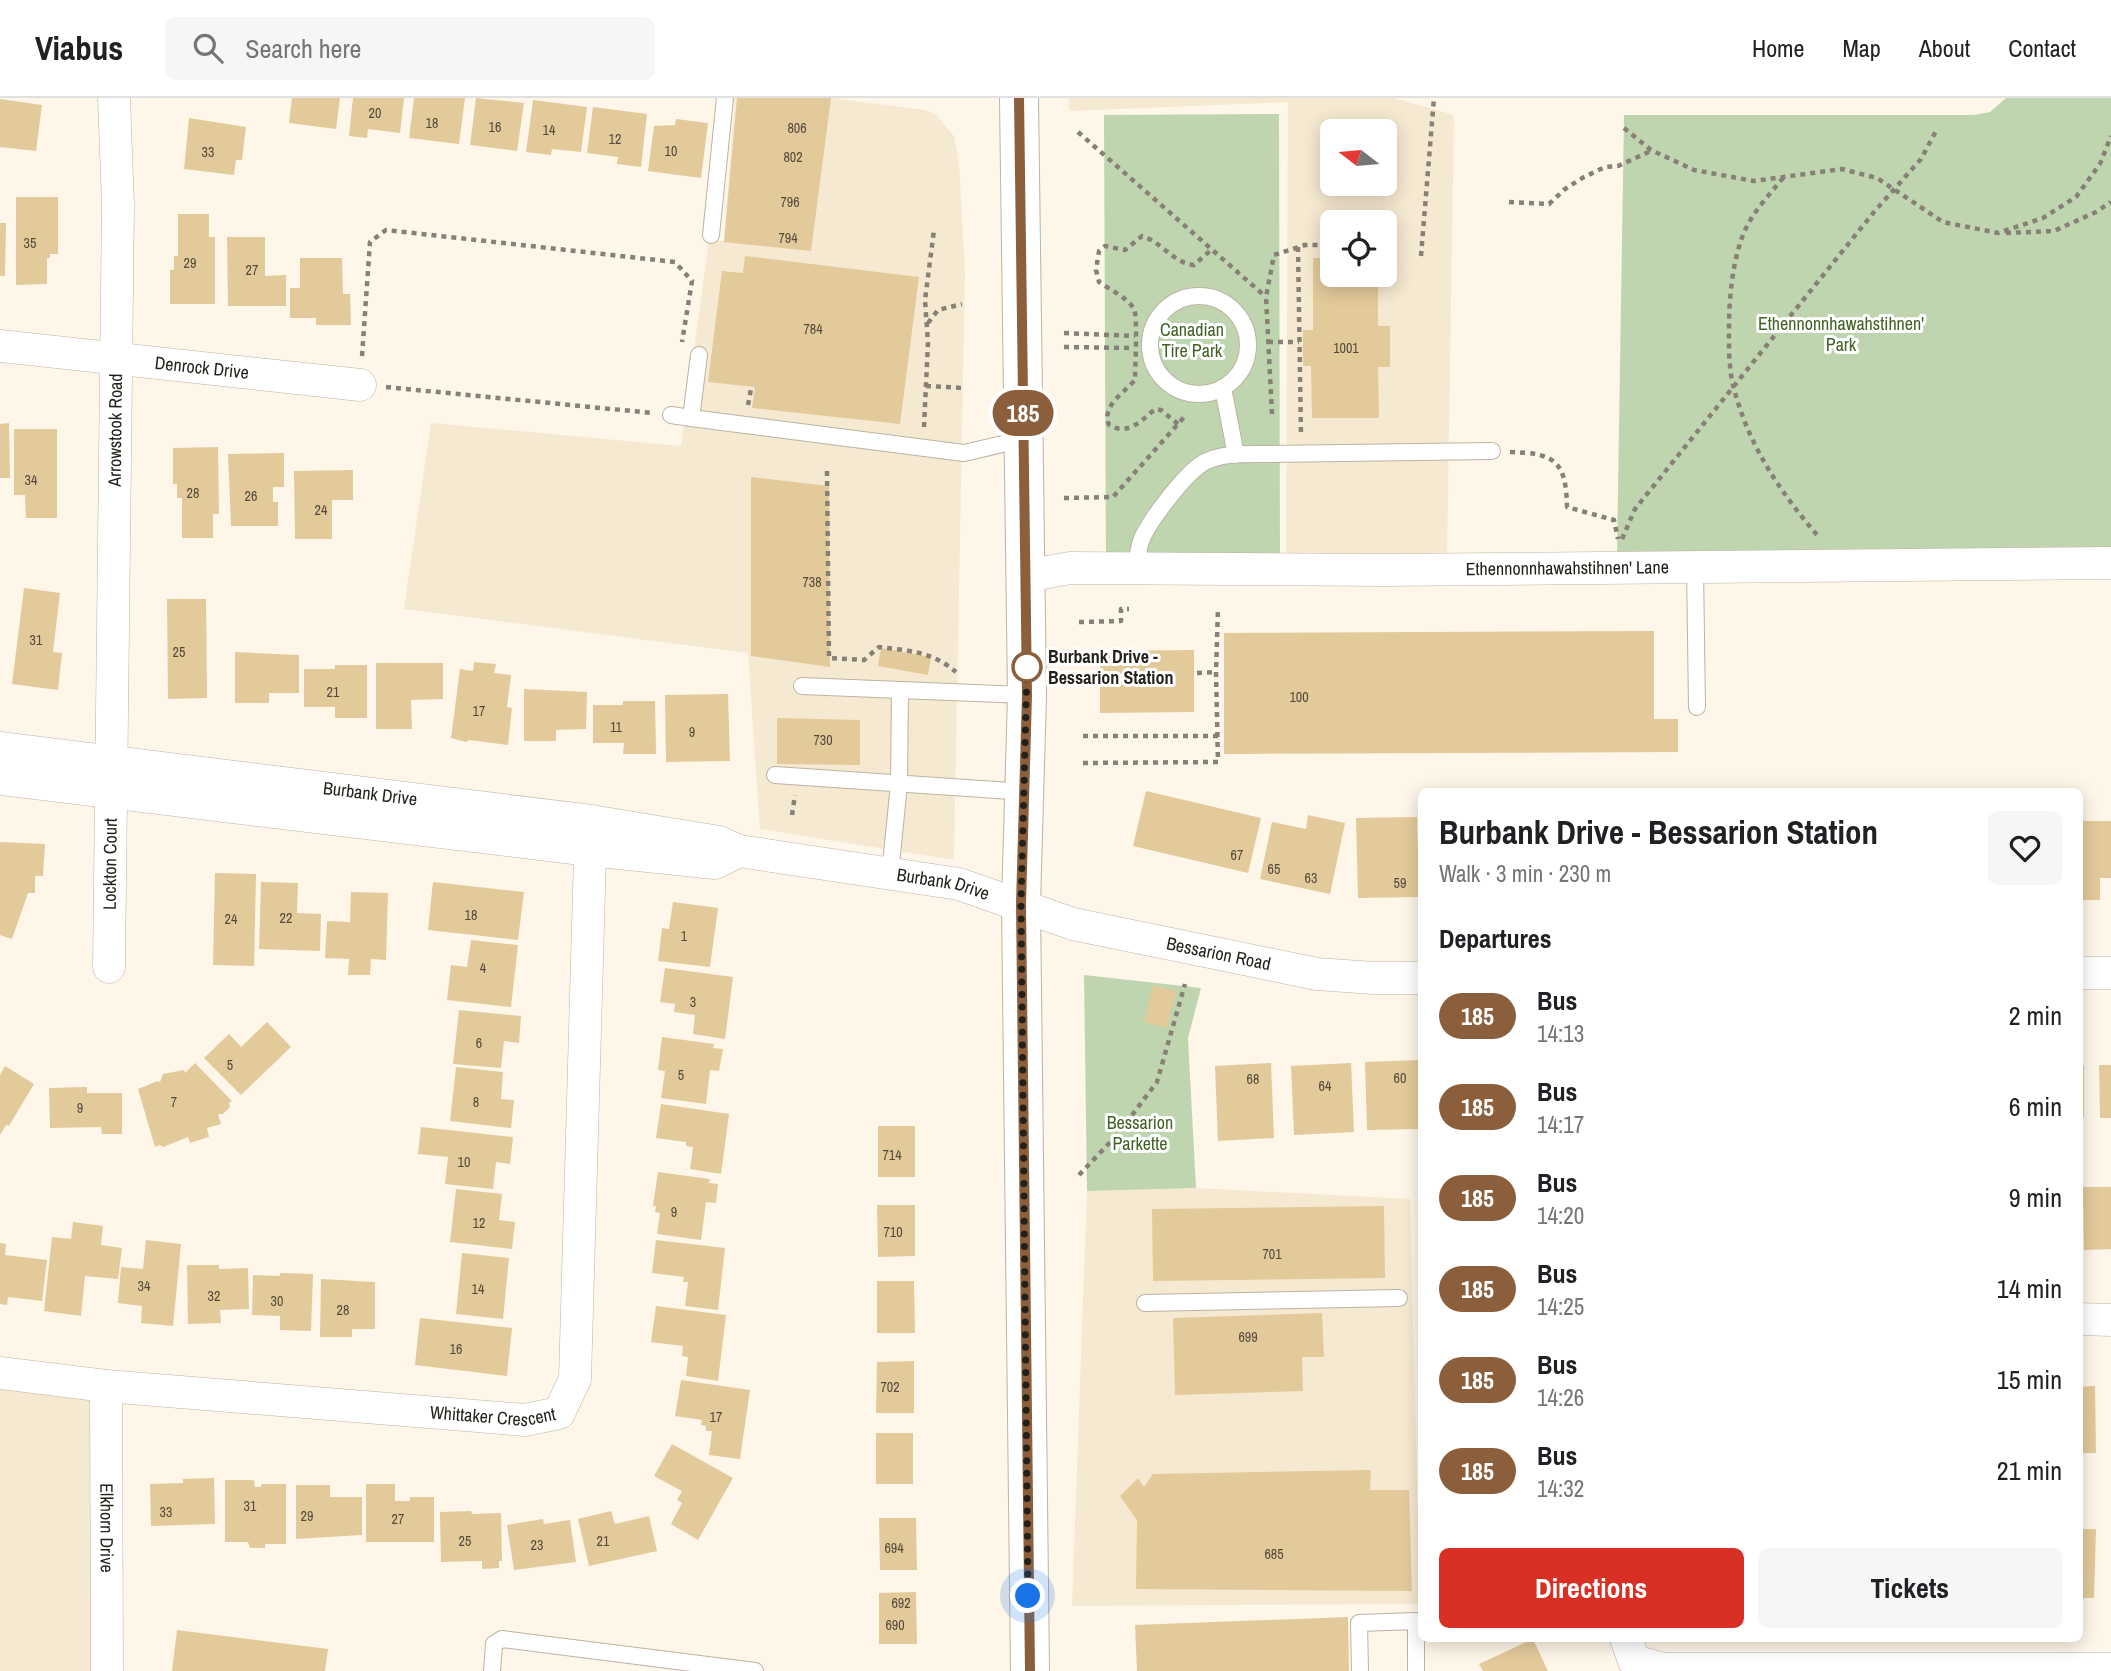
<!DOCTYPE html>
<meta charset="utf-8">
<style>
body{margin:0;font-family:"Archivo Narrow",sans-serif;background:#f6f6f6;color:#202124;height:100vh;display:flex;flex-direction:column;font-size:26px;white-space:nowrap}
*{box-sizing:border-box;margin:0}
p{font-size:23px;color:#757577}
.icon{flex:none;width:38px;height:38px;fill:none;stroke:currentColor;stroke-width:2;stroke-linecap:round;stroke-linejoin:round}
.map{position:relative;flex:1;overflow:hidden}
.details{position:absolute;left:1418px;top:690px;width:665px;height:854px;display:flex;flex-direction:column;background:#fff;border-radius:10px;box-shadow:0 4px 18px #0003}
.details>*{flex:none}
.badge{padding:0 14px;border-radius:23px;font-size:24px;line-height:46px}
.needle{width:46px;rotate:286deg}
.tools{position:absolute;left:1320px;top:21px;display:grid;gap:14px}
.tools a{display:grid;place-items:center;width:77px;height:77px;border-radius:10px;background:#fff;box-shadow:0 4px 18px #0003;font-size:35px}
.you{position:absolute;width:35px;height:35px;margin:-18px;border:5px solid #fff;border-radius:50%;background:#1a73e8;box-shadow:0 0 0 10px #1a73e833}
.map>.badge{position:absolute;translate:-50% -50%;box-shadow:0 0 0 4px #fff}
h2{padding:0 21px;font-size:26px;line-height:63px}
.round{display:grid;place-items:center;flex:none;width:74px;height:74px;border-radius:10px;background:#f6f6f6}
.head{display:flex;align-items:center;justify-content:space-between;height:119px;padding:0 21px}
h1{font-size:33px;font-weight:800;line-height:52px}
.primary-button{display:flex;gap:14px;margin-top:auto;padding:14px 21px}
.primary-button a{flex:1;height:80px;border-radius:10px;background:#d93025;color:#fff;font-size:28px;font-weight:800;line-height:80px;text-align:center}
.primary-button a+a{background:#f6f6f6;color:#202124}
ul{padding:0;list-style:none}
li{display:flex;align-items:center;gap:21px;height:91px;padding:0 21px}
li div{flex:1}
li b{display:block;font-size:26px}
li em{font-style:normal}
li .badge{min-width:77px;font-weight:700;text-align:center}
header{display:flex;align-items:center;gap:42px;box-sizing:border-box;height:98px;padding:0 35px;background:#fff;border-bottom:2px solid #e0e0e0}
header strong{font-size:33px}
nav{display:flex;gap:38px;margin-inline-start:auto;font-size:24px}
.search{width:490px;height:63px;background:#f6f6f6;display:flex;align-items:center;gap:18px;box-sizing:border-box;padding:0 24px;border-radius:10px;color:#757577;font-size:26px}
.map>svg:first-child{display:block}
.built{fill:#f6e9d1;fill-rule:evenodd}
.green{fill:#bfd5af}
.building{fill:#e3ca9b}
.lines{fill:none;stroke-linecap:round;stroke-linejoin:round}
.service-casing{stroke:#bcb3a3;stroke-width:18}
.minor-casing{stroke:#bcb3a3;stroke-width:33}
.secondary-casing{stroke:#bcb3a3;stroke-width:40}
.path{stroke:#868077;stroke-width:4.5;stroke-dasharray:5 5;stroke-linecap:butt}
.service{stroke:#fff;stroke-width:16}
.minor{stroke:#fff;stroke-width:32}
.secondary{stroke:#fff;stroke-width:38}
.line-casing{stroke:#fff;stroke-width:16}
.line{stroke:#8b5e3c;stroke-width:10}
.walk{stroke:#231f19;stroke-width:7;stroke-dasharray:0 12.6}
.stop-dot{fill:#fff;stroke:#8b5e3c;stroke-width:3.5}
.labels{text-anchor:middle;stroke-width:6;stroke-linejoin:round;paint-order:stroke}
.number-label{font-size:14px;fill:#534a3a}
.park-label{font-size:18px;fill:#416123;stroke:#fff}
.street-label{font-size:18px;fill:#231f19;stroke:#fff}
.stop-label{font-size:18px;font-weight:bold;fill:#231f19;stroke:#fff;text-anchor:start}
</style>
<header>
<strong>Viabus</strong>
<div class="search"><svg class="icon" aria-label="search" viewBox="0 0 24 24"><circle cx="10" cy="10" r="6"/><path d="M15 15l6 6"/></svg>Search here</div>
<nav><a>Home</a><a>Map</a><a>About</a><a>Contact</a></nav>
</header>
<div class="map">
<svg width="2111" height="1573" viewBox="0 0 2111 1573">
<rect width="100%" height="100%" fill="#fef6e8"/>
<path class="built" d="M735,0H832L925,12L935,16L954,38L959,64L965,173L954,762L760,731L748,555L404,511L431,325L681,348L709,142L724,143Z
M1069,0H1393L1454,17L1447,457L1286,463L1288,4L1069,13ZM1332,33H1384V86H1332ZM1332,124H1384V177H1332Z
M1196,1090L1410,1101L1420,1506L1072,1508L1087,1093Z
M0,1275L106,1288L107,1573H0Z"/>
<path class="green" d="M2006,0H2111V451L1617,458L1624,17H1974L1990,14Z
M1279,16L1280,467L1106,468L1104,17Z
M1084,877L1201,890L1188,940L1196,1090L1087,1093Z"/>
<path class="building" d="M292,0H340L336,31L289,25Z
M353,0H404L400,35L368,31L367,40L349,38Z
M414,0H465L459,46L409,40Z
M476,0L524,5L517,53L470,47Z
M737,0H831L811,153L724,144Z
M0,1L42,7L36,53L0,49Z
M533,2L587,9L581,54L552,51L551,57L526,54Z
M593,9L647,16L641,69L617,66L618,59L587,55Z
M189,20L246,29L242,62H236L234,77L184,71Z
M676,21L708,25L701,80L648,73L654,28L675,27Z
M16,99H58V156H50V160H47V186L16,187Z
M178,116H209V139H215V206H170V172H174V158H178Z
M0,125H6L5,178H0Z
M227,139H265V178L286,177V208H228Z
M745,158L919,179L900,326L752,310L755,289L708,284L722,173L743,175Z
M300,160H342L343,196H350L351,227H316V220H290V190H300Z
M1313,160H1332V177H1378V228H1390V269H1378L1379,320H1312L1311,268H1303V232H1313Z
M9,325L10,380H0V326Z
M14,331H57V420H26L25,397H14Z
M218,349L219,416H213V440H182V400H177V386H173V350Z
M284,355V389H273V404H278V428H231L228,356Z
M353,372V402H332V441H295L294,373Z
M751,379L829,388L830,569L751,558Z
M24,490L60,495L53,554L62,555L58,592L12,586Z
M167,501H206L207,600L168,601Z
M1654,533V621H1678V654L1224,656V535Z
M881,550L931,559L928,577L878,568Z
M1194,552V614L1100,615V553Z
M235,554L299,557V595H269V605H235Z
M474,564L496,566L494,575L511,577L507,609L512,610L508,647L469,642L466,644L451,640L460,571L473,573Z
M376,565H443V601L411,602L412,631H376Z
M335,567H367V620H335V609H304V571H335Z
M524,591L587,594L586,631L556,632V643H524Z
M728,596L730,663L666,664L665,597Z
M623,603H655L656,656H623L624,645H593V607H623Z
M777,620L860,622V667L777,666Z
M1146,693L1261,720L1248,775L1133,748Z
M1308,717L1345,725L1330,796L1260,781L1272,724L1306,731Z
M1417,719L1419,799L1358,800L1356,720Z
M2081,723H2111V780H2100V802H2079Z
M0,744L45,746L43,778H35V795H28L12,841L0,837Z
M215,775L256,776L254,868L213,867Z
M261,784L298,785L297,815L321,816L320,853L259,851Z
M433,784L524,794L518,842L428,832Z
M351,794L388,795L386,862L371,861L370,877H348L349,861L325,860L327,823L350,824Z
M673,804L718,810L710,869L658,863L662,830L669,831Z
M471,842L518,847L511,909L447,902L451,867L467,869Z
M665,870L733,879L725,941L693,936L695,917L674,914L675,906L660,904Z
M1153,887L1176,893L1167,930L1144,924Z
M459,912L521,918L519,945L504,943L501,970L453,966Z
M267,924L291,949L241,997L204,960L229,936L241,949Z
M662,939L714,946L713,950L723,951L719,973L710,972L706,1006L661,1000L665,973L658,972Z
M1421,962V1031L1367,1032L1365,964Z
M195,965L232,1003L229,1005L230,1009L223,1016H218L221,1026L207,1030L209,1039L190,1045L188,1039L163,1049L160,1047L155,1049L138,991L158,983L160,984L163,976L184,972L185,975Z
M1271,965L1274,1040L1218,1043L1215,968Z
M1351,965L1354,1034L1294,1037L1291,968Z
M2099,967H2111V1020H2100Z
M5,968L34,986L9,1028L6,1027L0,1037V977Z
M2079,968H2084V1019H2079Z
M456,969L503,974L501,1001L514,1002L511,1030L450,1023Z
M87,989V995H122V1036H102L101,1029L50,1030L49,990Z
M661,1006L729,1016L721,1076L690,1071L693,1049L686,1048V1044L656,1040Z
M878,1028H915V1079H878Z
M421,1029L513,1039L510,1066L496,1064L493,1091L445,1086L448,1059L418,1056Z
M658,1074L710,1081L709,1085L718,1086L716,1105L706,1104L701,1142L657,1136L660,1115L655,1114L656,1108H653Z
M2083,1089H2111V1151L2084,1152Z
M456,1091L502,1096L499,1122L515,1124L512,1151L450,1144Z
M877,1107H915V1158L878,1159Z
M1384,1108L1385,1180L1153,1183L1152,1111Z
M73,1124L103,1128L101,1147L122,1150L118,1181L85,1178L81,1218L44,1213L52,1139L71,1141Z
M146,1142L181,1146L173,1228L141,1225L142,1208L118,1205L121,1169L143,1171Z
M656,1142L725,1150L718,1212L685,1208L688,1184H683L684,1179L652,1175Z
M0,1145L6,1146L5,1157L47,1162L42,1203L8,1199L7,1207L0,1206Z
M462,1155L509,1160L503,1221L456,1216Z
M187,1167H219V1171L248,1170L249,1211L220,1212L221,1225L188,1226Z
M280,1175L313,1176L311,1233L280,1232V1218L252,1217L253,1177L280,1178Z
M321,1181L375,1184V1231H352V1239H320Z
M877,1183H914L915,1235H877Z
M656,1208L726,1217L718,1283L686,1278L688,1259L682,1258L683,1248L651,1244Z
M1322,1215L1324,1259H1302L1303,1293L1175,1297L1173,1220Z
M420,1220L512,1230L507,1278L415,1267Z
M914,1263V1315H876L877,1264Z
M681,1282L750,1292L740,1361L709,1357L712,1333H706V1328L701,1327L702,1322L675,1318Z
M2095,1288L2096,1355H2079V1289Z
M876,1335H913V1386H876Z
M672,1346L733,1380L698,1442L671,1426L682,1405L677,1402L682,1393L654,1378Z
M1371,1372L1370,1392H1409L1412,1493L1136,1491L1137,1422L1120,1398L1138,1380L1144,1389L1153,1376Z
M214,1380L215,1426L151,1428L150,1386L183,1385V1381Z
M225,1382H254L255,1389H261V1386H286V1446H265V1450H250L248,1444H225Z
M366,1386H395V1403H410V1399H434V1444H366Z
M296,1387H330V1399H362V1437L296,1441Z
M471,1413L472,1416L501,1415L502,1463H499V1470L482,1471V1463L441,1464L440,1414Z
M611,1413L615,1426L649,1418L657,1453L589,1468L578,1421Z
M879,1420H916L917,1472H880Z
M543,1421L544,1426L570,1422L576,1464L514,1472L507,1427Z
M2079,1431H2096L2094,1500H2079Z
M916,1494L917,1546H879V1495Z
M1348,1519L1349,1573H1137L1135,1527Z
M177,1532L328,1551L325,1573H172Z
M1533,1541L1548,1573H1483L1479,1566Z"/>
<g class="lines">
<defs>
<path id="service" d="M711,137L725,0
M1150 247a49 49 0 1 1 98 0a49 49 0 1 1-98 0Z
M699,257L691,320L964,355L1024,341
M1223,290L1236,357
M671,317L691,320
M1695,469L1697,609
M1137,470C1137,461 1138,452 1141,443C1148,424 1183,379 1200,367C1218,354 1247,356 1268,356L1492,353
M802,588L1027,597
M775,677L1024,694
M890,776L899,686L900,592
M1145,1205L1399,1200
M492,1573L494,1546L502,1541L755,1573
M1360,1573L1359,1525L1416,1523V1573"/>
<g id="minor">
<path id="s1" d="M0,248L360,287"/>
<path id="s2" d="M1026,478L1070,470L1385,472L2111,465"/>
<path id="s3" d="M0,650L591,723L719,744L739,753L959,786L1073,826L1317,876L1373,880H1421"/>
<path d="M0,681L590,752L715,765L739,753"/>
<path id="s4" d="M109,869L118,107L114,0"/>
<path d="M2079,875H2111"/>
<path d="M2079,1221L2111,1222"/>
<path id="s5" d="M0,1275L106,1288L525,1322L559,1315L575,1281L591,723"/>
<path id="s6" d="M106,1288L107,1573"/>
<path d="M1626,1540L1634,1563L1663,1571H2111"/>
</g>
<path id="secondary" d="M1019,0L1027,597L1021,806L1030,1573"/>
</defs>
<use href="#service" class="service-casing"/>
<use href="#minor" class="minor-casing"/>
<use href="#secondary" class="secondary-casing"/>
<path class="path" d="M1624,30L1651,52L1694,72L1754,83L1842,71L1877,80L1943,124L1998,135L2043,120L2076,99L2100,66L2111,38
M1078,34L1266,199
M1783,80C1769,97 1751,116 1743,137C1733,163 1730,193 1729,221C1729,244 1728,269 1734,291C1749,348 1780,394 1818,438
M1509,104L1549,106L1565,91L1584,79L1605,69L1618,68L1653,52
M2006,135L2054,133L2096,114L2111,104
M1298,149L1301,338
M1421,158L1434,0
M928,225L938,212L962,206
M1064,235L1135,238
M1268,244H1299
M1064,249L1134,250
M362,258L370,144L386,132L675,164L692,183L682,244
M926,288L963,290
M386,289L652,315
M748,307L751,291
M1272,316L1266,199L1274,157L1305,147H1332
M1178,326L1161,312L1155,311C1141,323 1128,338 1109,327C1101,308 1124,295 1135,282C1135,271 1138,219 1134,211C1128,200 1109,191 1099,184L1096,172L1099,153L1105,148L1125,152L1142,138C1162,144 1173,165 1194,167L1211,152
M924,329L928,245L925,202L934,132
M1510,354C1556,355 1566,364 1567,409L1614,422L1618,441
M827,373L829,560L864,562L879,549C910,553 931,553 956,574
M1064,400L1113,399L1186,317
M1622,441L1635,411L1874,114L1921,61L1936,33
M1079,524L1121,523V511H1129
M1197,575L1216,574
M1083,638H1218
M1083,665L1218,664L1216,574L1218,510
M792,717L795,697
M1079,1077L1117,1037L1157,984L1185,886"/>
<use href="#service" class="service"/>
<use href="#minor" class="minor"/>
<use href="#secondary" class="secondary"/>
</g>
<g class="lines">
<defs>
<path id="line" d="M1019,0L1027,597L1021,806L1030,1573"/>
</defs>
<use href="#line" class="line-casing"/>
<use href="#line" class="line"/>
<path class="walk" d="M1027,569L1021,806L1028,1498"/>
</g>
<circle class="stop-dot" cx="1027" cy="569" r="14"/>
<g class="labels">
<g class="number-label">
<text x="375" y="20">20</text>
<text x="432" y="30">18</text>
<text x="495" y="34">16</text>
<text x="797" y="35">806</text>
<text x="549" y="37">14</text>
<text x="615" y="46">12</text>
<text x="671" y="58">10</text>
<text x="208" y="59">33</text>
<text x="793" y="64">802</text>
<text x="790" y="109">796</text>
<text x="788" y="145">794</text>
<text x="30" y="150">35</text>
<text x="190" y="170">29</text>
<text x="252" y="177">27</text>
<text x="813" y="236">784</text>
<text x="1346" y="255">1001</text>
<text x="31" y="387">34</text>
<text x="193" y="400">28</text>
<text x="251" y="403">26</text>
<text x="321" y="417">24</text>
<text x="812" y="489">738</text>
<text x="36" y="547">31</text>
<text x="179" y="559">25</text>
<text x="333" y="599">21</text>
<text x="1299" y="604">100</text>
<text x="479" y="618">17</text>
<text x="616" y="634">11</text>
<text x="692" y="639">9</text>
<text x="823" y="647">730</text>
<text x="1237" y="762">67</text>
<text x="1274" y="776">65</text>
<text x="1311" y="785">63</text>
<text x="1400" y="790">59</text>
<text x="471" y="822">18</text>
<text x="286" y="825">22</text>
<text x="231" y="826">24</text>
<text x="684" y="843">1</text>
<text x="483" y="875">4</text>
<text x="693" y="909">3</text>
<text x="479" y="950">6</text>
<text x="230" y="972">5</text>
<text x="681" y="982">5</text>
<text x="1400" y="985">60</text>
<text x="1253" y="986">68</text>
<text x="1325" y="993">64</text>
<text x="174" y="1009">7</text>
<text x="476" y="1009">8</text>
<text x="80" y="1015">9</text>
<text x="892" y="1062">714</text>
<text x="464" y="1069">10</text>
<text x="674" y="1119">9</text>
<text x="479" y="1130">12</text>
<text x="893" y="1139">710</text>
<text x="1272" y="1161">701</text>
<text x="144" y="1193">34</text>
<text x="478" y="1196">14</text>
<text x="214" y="1203">32</text>
<text x="277" y="1208">30</text>
<text x="343" y="1217">28</text>
<text x="1248" y="1244">699</text>
<text x="456" y="1256">16</text>
<text x="890" y="1294">702</text>
<text x="716" y="1324">17</text>
<text x="250" y="1413">31</text>
<text x="166" y="1419">33</text>
<text x="307" y="1423">29</text>
<text x="398" y="1426">27</text>
<text x="465" y="1448">25</text>
<text x="603" y="1448">21</text>
<text x="537" y="1452">23</text>
<text x="894" y="1455">694</text>
<text x="1274" y="1461">685</text>
<text x="901" y="1510">692</text>
<text x="895" y="1532">690</text>
</g>
<g class="park-label">
<text x="1841" y="232">Ethennonnhawahstihnen'<tspan x="1841" dy="21">Park</tspan></text>
<text x="1192" y="238">Canadian<tspan x="1192" dy="21">Tire Park</tspan></text>
<text x="1140" y="1031">Bessarion<tspan x="1140" dy="21">Parkette</tspan></text>
</g>
<g class="street-label">
<text dy="6" stroke="none"><textPath href="#s1" startOffset="203">Denrock Drive</textPath></text>
<text dy="6" stroke="none"><textPath href="#s4" startOffset="537">Arrowstook Road</textPath></text>
<text dy="6" stroke="none"><textPath href="#s2" startOffset="542">Ethennonnhawahstihnen' Lane</textPath></text>
<text dy="6" stroke="none"><textPath href="#s3" startOffset="373">Burbank Drive</textPath></text>
<text dy="6" stroke="none"><textPath href="#s4" startOffset="103">Lockton Court</textPath></text>
<text dy="6" stroke="none"><textPath href="#s3" startOffset="954">Burbank Drive</textPath></text>
<text dy="6" stroke="none"><textPath href="#s3" startOffset="1239">Bessarion Road</textPath></text>
<text dy="6" stroke="none"><textPath href="#s5" startOffset="495">Whittaker Crescent</textPath></text>
<text dy="6" stroke="none"><textPath href="#s6" startOffset="142">Elkhorn Drive</textPath></text>
</g>
<g class="stop-label">
<text x="1048" y="565">Burbank Drive -<tspan x="1048" dy="21">Bessarion Station</tspan></text>
</g>
</g>
</svg>
<div class="tools">
<a><svg class="needle" viewBox="-14 -14 28 28"><path d="M0-13l5 13h-10z" fill="#e53935"/><path d="M0 13l5-13h-10z" fill="#757577"/></svg></a>
<a><svg class="icon" aria-label="locate" viewBox="0 0 24 24"><circle cx="12" cy="12" r="6"/><path d="M12 2v4M12 18v4M2 12h4M18 12h4"/></svg></a>
</div>
<div class="you" style="left:1028px;top:1498px"></div>
<b class="badge" style="left:1023px;top:315px;background:#8b5e3c;color:#fff">185</b>
<section class="details">
<div class="head"><div><h1>Burbank Drive - Bessarion Station</h1><p>Walk · 3 min · 230 m</p></div><a class="round"><svg class="icon" aria-label="heart" viewBox="0 0 24 24"><path d="M12 20l-8-8c-3-5 5-10 8-4 3-6 11-1 8 4z"/></svg></a></div>
<h2>Departures</h2>
<ul>
<li><span class="badge" style="background:#8b5e3c;color:#fff">185</span><div><b>Bus</b><p>14:13</p></div><em>2 min</em></li>
<li><span class="badge" style="background:#8b5e3c;color:#fff">185</span><div><b>Bus</b><p>14:17</p></div><em>6 min</em></li>
<li><span class="badge" style="background:#8b5e3c;color:#fff">185</span><div><b>Bus</b><p>14:20</p></div><em>9 min</em></li>
<li><span class="badge" style="background:#8b5e3c;color:#fff">185</span><div><b>Bus</b><p>14:25</p></div><em>14 min</em></li>
<li><span class="badge" style="background:#8b5e3c;color:#fff">185</span><div><b>Bus</b><p>14:26</p></div><em>15 min</em></li>
<li><span class="badge" style="background:#8b5e3c;color:#fff">185</span><div><b>Bus</b><p>14:32</p></div><em>21 min</em></li>
</ul>
<div class="primary-button"><a>Directions</a><a>Tickets</a></div>
</section>
</div>
